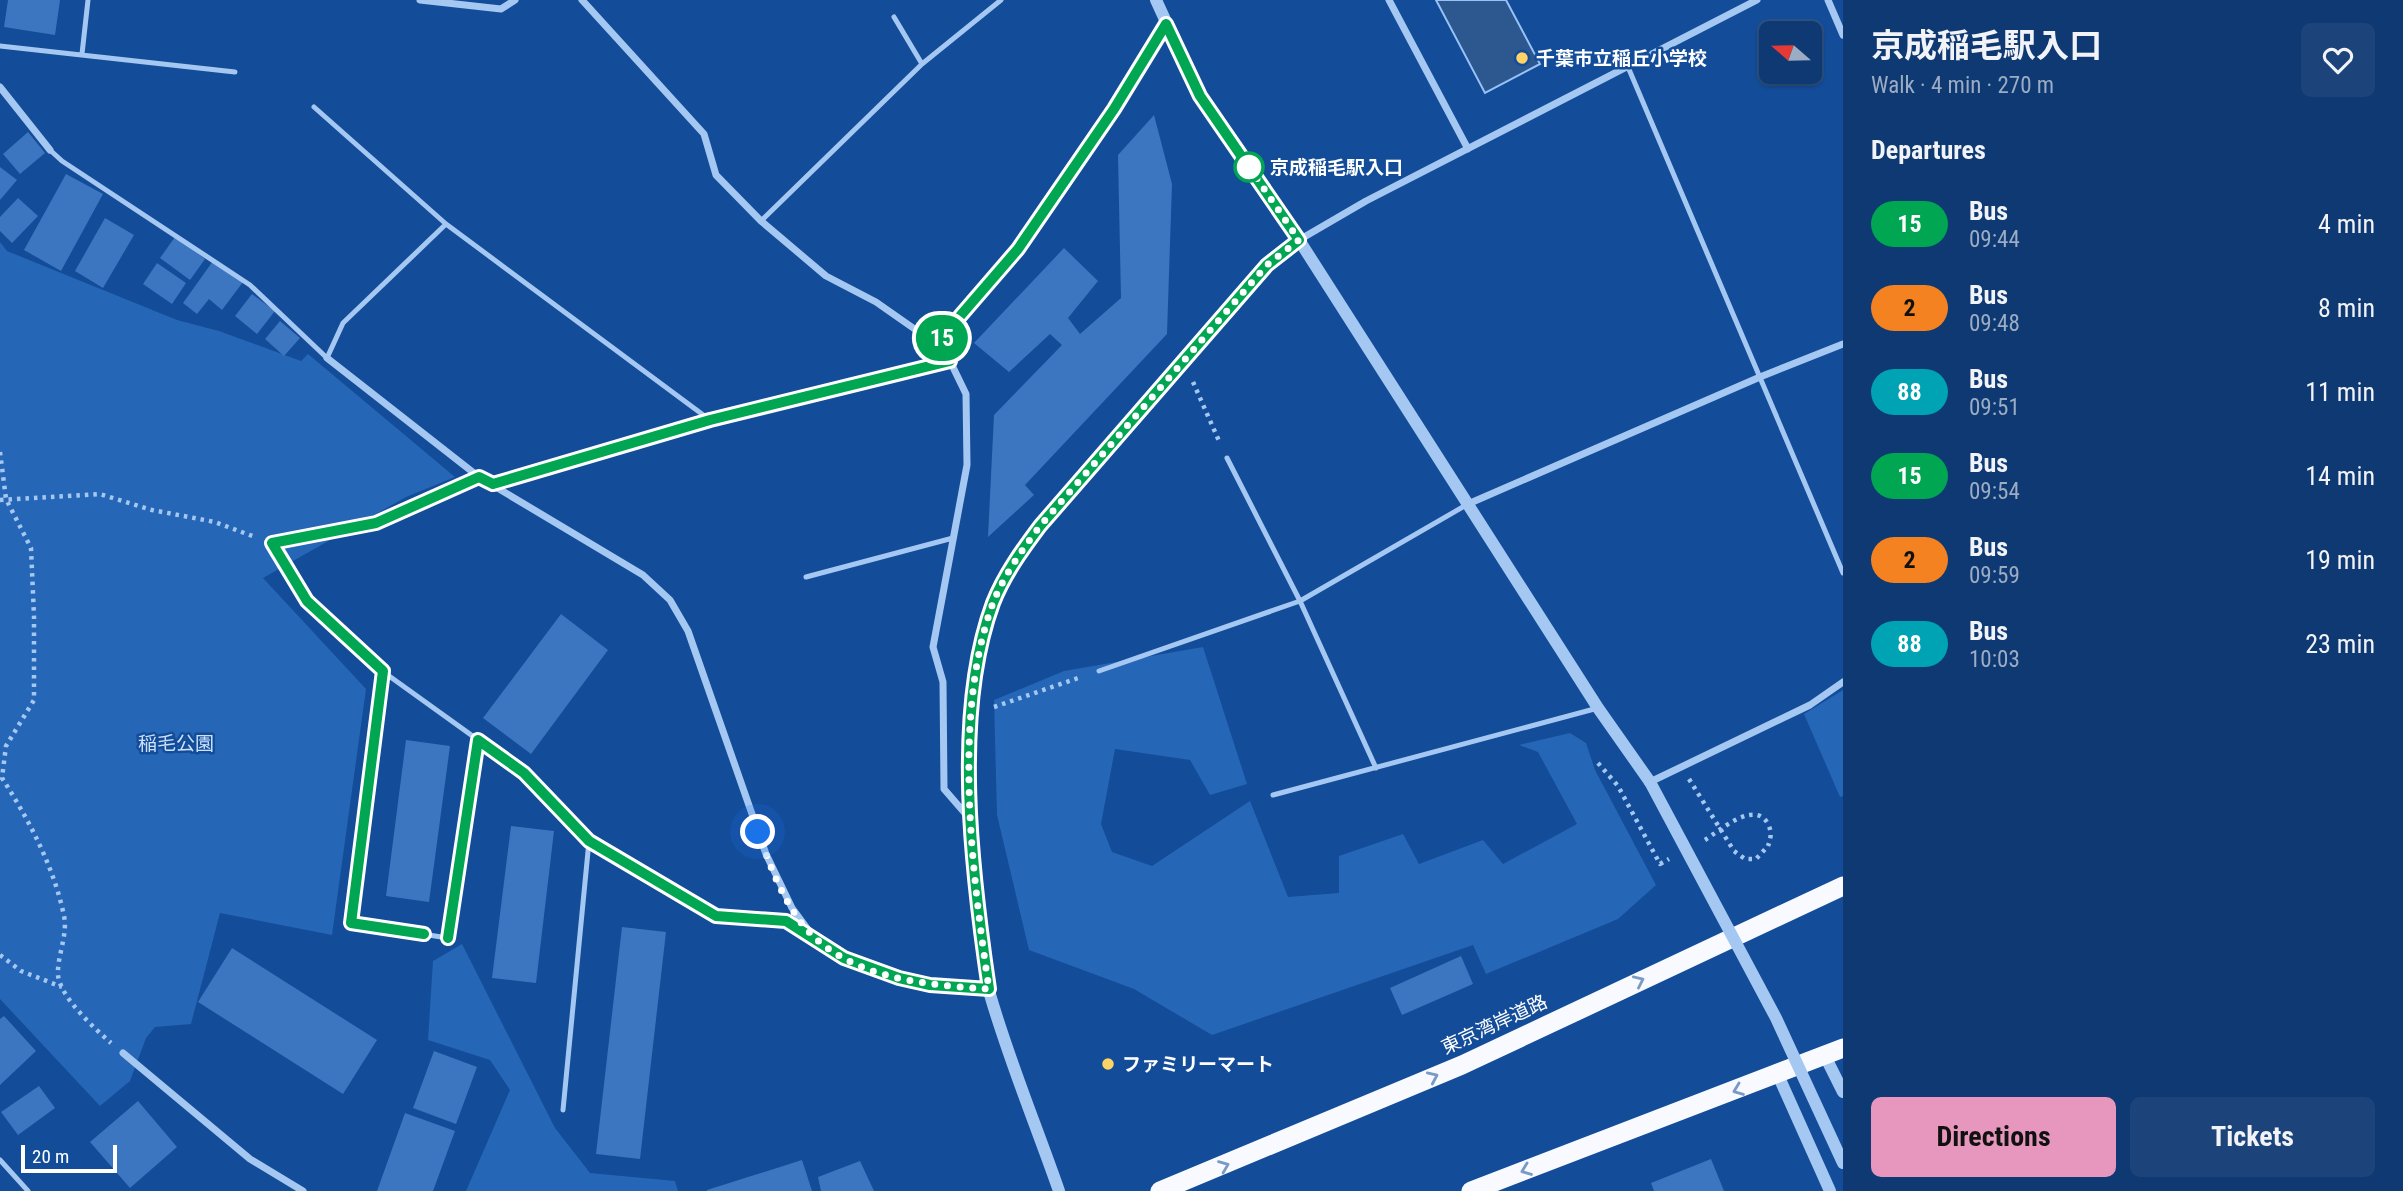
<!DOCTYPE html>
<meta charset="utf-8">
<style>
body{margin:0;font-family:"Roboto Condensed","Noto Sans JP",sans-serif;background:#1c447a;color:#f1f3f6;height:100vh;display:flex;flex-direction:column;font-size:26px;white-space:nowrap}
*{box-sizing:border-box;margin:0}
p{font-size:23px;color:#9bacc4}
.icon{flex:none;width:38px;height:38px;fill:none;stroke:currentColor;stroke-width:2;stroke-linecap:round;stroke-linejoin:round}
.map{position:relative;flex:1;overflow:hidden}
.details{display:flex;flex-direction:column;background:#0e3972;width:560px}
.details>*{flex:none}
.badge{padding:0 14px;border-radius:23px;font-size:24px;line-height:46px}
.needle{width:46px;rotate:290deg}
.buttons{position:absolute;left:1759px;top:21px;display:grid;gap:14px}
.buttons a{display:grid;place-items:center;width:63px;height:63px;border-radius:10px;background:#0e3972;box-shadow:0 2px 5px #0004,0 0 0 2px #2e5384;font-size:35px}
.scale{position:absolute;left:21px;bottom:18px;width:96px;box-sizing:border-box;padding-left:7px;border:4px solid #fff;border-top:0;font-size:19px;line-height:24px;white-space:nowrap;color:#fff;-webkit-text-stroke:5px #134c98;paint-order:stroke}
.you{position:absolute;width:35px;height:35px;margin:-18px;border:5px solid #fff;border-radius:50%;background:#1a73e8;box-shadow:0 0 0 10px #1a73e833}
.map>.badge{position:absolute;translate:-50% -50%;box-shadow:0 0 0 4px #fff}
h2{padding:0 28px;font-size:26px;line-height:63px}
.round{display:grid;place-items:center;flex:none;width:74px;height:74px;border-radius:10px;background:#1c447a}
.overview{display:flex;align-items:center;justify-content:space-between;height:119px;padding:0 28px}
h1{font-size:33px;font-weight:700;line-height:52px}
.cta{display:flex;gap:14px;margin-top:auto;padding:14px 28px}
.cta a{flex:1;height:80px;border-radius:10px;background:#e797bd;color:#111;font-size:28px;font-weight:700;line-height:80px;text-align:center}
.cta a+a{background:#1c447a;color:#f1f3f6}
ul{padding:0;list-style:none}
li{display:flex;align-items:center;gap:21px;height:84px;padding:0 28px}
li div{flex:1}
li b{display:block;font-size:26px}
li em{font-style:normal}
li .badge{min-width:77px;font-weight:700;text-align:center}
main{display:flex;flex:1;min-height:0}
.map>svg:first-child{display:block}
.green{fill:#2666b6}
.water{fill:#2d578f;stroke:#97c2f6;stroke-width:2}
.building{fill:#3c76c0}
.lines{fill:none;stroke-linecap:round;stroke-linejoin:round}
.path{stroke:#a5c8f3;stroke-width:4.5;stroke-dasharray:3.5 5;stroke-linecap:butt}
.service{stroke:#a5c8f3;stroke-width:5}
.minor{stroke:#a5c8f3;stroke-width:7}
.tertiary{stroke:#a5c8f3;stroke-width:12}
.trunk{stroke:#f8faff;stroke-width:19}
.path-bridge{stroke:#a5c8f3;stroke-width:4.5;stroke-dasharray:3.5 5;stroke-linecap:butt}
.tertiary-bridge{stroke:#a5c8f3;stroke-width:12}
.oneway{stroke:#7a9ac6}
.line-casing{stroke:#fff;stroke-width:16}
.line{stroke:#00a651;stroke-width:10}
.walk{stroke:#fff;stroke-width:7;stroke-dasharray:0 12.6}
.poi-dot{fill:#ffd467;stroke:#134c98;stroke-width:2.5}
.stop-dot{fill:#fff;stroke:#00a651;stroke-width:3.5}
.labels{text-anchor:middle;stroke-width:5;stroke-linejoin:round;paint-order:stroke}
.poi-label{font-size:19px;font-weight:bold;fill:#fff;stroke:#134c98;text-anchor:start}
.stop-label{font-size:19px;font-weight:bold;fill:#fff;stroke:#134c98;text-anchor:start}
.park-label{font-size:19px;fill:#cde2fd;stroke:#134c98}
.street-label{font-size:19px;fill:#fff;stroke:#134c98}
</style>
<main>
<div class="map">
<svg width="1843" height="1191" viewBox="0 0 1843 1191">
<rect width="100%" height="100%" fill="#134c98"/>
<path class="green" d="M0,242L7,251L177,320L219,331L301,361L308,354L455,477L406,497L263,578L366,689L332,935L220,913L191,1024L155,1027L146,1038L130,1081L100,1106L0,999Z
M1203,647L1247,784L1210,795L1190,760L1115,749L1101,824L1112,852L1152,866L1250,801L1288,897L1339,893V856L1403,834L1419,864L1483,840L1503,864L1577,824L1538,752L1519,745L1570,733L1586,743L1595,770L1656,885L1618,919L1486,974L1473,945L1212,1035L1134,989L1029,950L997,815L994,700L1064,671Z
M1843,690V796L1840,797L1804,714Z
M462,944L555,1128L590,1173L675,1181L678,1191H466L510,1090L490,1060L428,1040L433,961Z"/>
<path class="water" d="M1436,0H1506L1540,64L1485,93Z"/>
<path class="building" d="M8,0H60L55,35L4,27Z
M1154,115L1172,184L1167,334L1025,485L1034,495L988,537L994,415L1062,345L1050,334L1009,372L974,343L1064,248L1098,281L1068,318L1080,334L1121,298L1118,155Z
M28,132L45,153L20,174L3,154Z
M0,167L17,180L0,200Z
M66,174L103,194L61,271L24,250Z
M18,198L38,216L12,243L0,231V217Z
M105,218L134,235L103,288L75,271Z
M175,237L205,259L190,280L160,258Z
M213,261L243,282L222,310L209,299L197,314L183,303Z
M157,263L186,283L172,304L143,284Z
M252,294L275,311L257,334L235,316Z
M280,321L300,338L284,356L265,339Z
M561,614L608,650L531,754L483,718Z
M406,740L450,746L429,902L386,896Z
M511,826L554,831L536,983L492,978Z
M622,927L666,932L640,1159L596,1154Z
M232,948L377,1040L343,1094L198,1002Z
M1461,956L1473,984L1402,1015L1390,988Z
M4,1016L36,1051L0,1085V1019Z
M434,1051L477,1067L456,1124L413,1108Z
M39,1086L55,1108L18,1135L1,1112Z
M138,1101L177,1147L130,1188L90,1142Z
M405,1113L455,1131L433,1191H377Z
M1711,1159L1724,1191H1654L1651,1183Z
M802,1160L812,1191H707V1190Z
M860,1161L874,1191H821L818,1177Z"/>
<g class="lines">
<path class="path" d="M1193,382L1219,441
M0,452L6,499L31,548L34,616V700L6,746L2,778C29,820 54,867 64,916C68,935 57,956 58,975C60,997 95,1029 111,1043
M0,500L100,494L152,510L215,522L255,537
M994,707L1081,677
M1598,763L1618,786L1660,864L1669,859
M1705,840C1719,831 1755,799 1768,824C1772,832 1771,838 1768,846
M0,955L21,971L62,987"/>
<path class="service" d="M894,17L922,64
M0,46L235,72
M82,54L88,0
M1628,67L1843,573
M314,107L446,224L710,420
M50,150L62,161L250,285L327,358L343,323L446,224
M761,221L922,64L1001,0
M1227,458L1300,601L1376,768
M493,484L710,420L950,361
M273,543L307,601L371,663L524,773L589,841L716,916L786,921L809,934
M806,577L953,538
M383,671L351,923L448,938L478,740
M1099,671L1300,601L1468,504
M1273,795L1598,708
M563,1110L589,841
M0,1160L28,1191"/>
<path class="minor" d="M420,0L501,9L515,0
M582,0L704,134L716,175L761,221L826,276L876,302L936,344L950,361L966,394L967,465L933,647L943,682L944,789L970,819
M1389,0L1468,149
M1828,0L1843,35
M0,87L50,150
M1299,240L1366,201L1757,0
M936,344L1018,249L1114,109L1166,24
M327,358L479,477L643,575L670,600L688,631L766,854L792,908L812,935L844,958L899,978L930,985L989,989
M1468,504L1760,377L1843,344
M273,543L376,523L479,477
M1650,782L1810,705L1843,682
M123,1053L250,1159L303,1191"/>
<path class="tertiary" d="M1156,0L1200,96L1299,240L1598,708L1650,782
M1825,1056L1843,1092
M1778,1075L1830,1191
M1059,1191C1036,1125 1008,1058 989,991C984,973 983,952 981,933C967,839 959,692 994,603C1004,575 1022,550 1040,525L1267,265L1299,240"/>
<path class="trunk" d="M1160,1191L1462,1065L1843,886
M1471,1191L1843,1048"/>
<path class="path-bridge" d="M1689,779L1734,851L1745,859H1756L1768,846"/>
<path class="tertiary-bridge" d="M1650,782L1776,1018L1843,1163"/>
</g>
<defs><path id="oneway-chevron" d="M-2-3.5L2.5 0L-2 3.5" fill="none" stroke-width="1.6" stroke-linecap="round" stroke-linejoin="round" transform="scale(1.75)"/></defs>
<g class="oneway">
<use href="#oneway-chevron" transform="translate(1639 981) rotate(-25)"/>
<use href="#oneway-chevron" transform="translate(1433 1077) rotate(-24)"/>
<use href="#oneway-chevron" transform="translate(1738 1090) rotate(159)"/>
<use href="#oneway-chevron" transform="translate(1224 1166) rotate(-22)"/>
<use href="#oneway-chevron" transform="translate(1526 1170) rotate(159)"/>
</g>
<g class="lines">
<defs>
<path id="line" d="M424,934L351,923L383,671L307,601L272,543L376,523L479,477L493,484L710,420L950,361L936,344L1018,249L1114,109L1166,24L1200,96L1299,240L1267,265L1040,526C1022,550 1004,575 993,603C952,714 972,874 989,989L930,985L899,978L844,958L786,921L716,916L589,841L524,773L478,740L448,938"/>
</defs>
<use href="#line" class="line-casing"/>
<use href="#line" class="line"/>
<path class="walk" d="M758,832C770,866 786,910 813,936C859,980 929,985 989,989C972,874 952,714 993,603C1004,575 1022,550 1040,526L1267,265L1299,240L1243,158L1249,167"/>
</g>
<g class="poi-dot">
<circle cx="1522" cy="58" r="7"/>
<circle cx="1108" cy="1064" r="7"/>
</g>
<circle class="stop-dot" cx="1249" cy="167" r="14"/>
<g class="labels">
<g class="poi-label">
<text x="1536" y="65">千葉市立稲丘小学校</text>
<text x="1122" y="1071">ファミリーマート</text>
</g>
<g class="stop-label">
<text x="1270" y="174">京成稲毛駅入口</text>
</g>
<g class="park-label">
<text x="176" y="750">稲毛公園</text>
</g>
<g class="street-label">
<text transform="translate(1494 1024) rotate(-25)" y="7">東京湾岸道路</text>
</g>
</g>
</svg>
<div class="buttons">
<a><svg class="needle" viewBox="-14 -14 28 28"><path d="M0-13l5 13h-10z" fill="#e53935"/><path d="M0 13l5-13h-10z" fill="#9bacc4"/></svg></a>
</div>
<div class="scale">20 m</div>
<div class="you" style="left:758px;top:832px"></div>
<b class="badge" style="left:942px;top:338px;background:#00a651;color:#fff">15</b>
</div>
<section class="details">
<div class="overview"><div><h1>京成稲毛駅入口</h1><p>Walk · 4 min · 270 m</p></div><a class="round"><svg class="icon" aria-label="heart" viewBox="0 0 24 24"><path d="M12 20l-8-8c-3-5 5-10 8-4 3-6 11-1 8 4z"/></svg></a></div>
<h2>Departures</h2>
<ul>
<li><span class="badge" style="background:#00a651;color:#fff">15</span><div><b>Bus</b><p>09:44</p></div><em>4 min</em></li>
<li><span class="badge" style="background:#f58220;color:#111">2</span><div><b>Bus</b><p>09:48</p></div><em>8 min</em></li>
<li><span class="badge" style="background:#00a3b4;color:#fff">88</span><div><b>Bus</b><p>09:51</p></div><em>11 min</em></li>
<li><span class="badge" style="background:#00a651;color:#fff">15</span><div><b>Bus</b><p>09:54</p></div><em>14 min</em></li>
<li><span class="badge" style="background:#f58220;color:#111">2</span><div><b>Bus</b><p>09:59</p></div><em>19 min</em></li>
<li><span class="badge" style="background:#00a3b4;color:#fff">88</span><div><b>Bus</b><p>10:03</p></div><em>23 min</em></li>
</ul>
<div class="cta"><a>Directions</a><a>Tickets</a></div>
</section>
</main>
